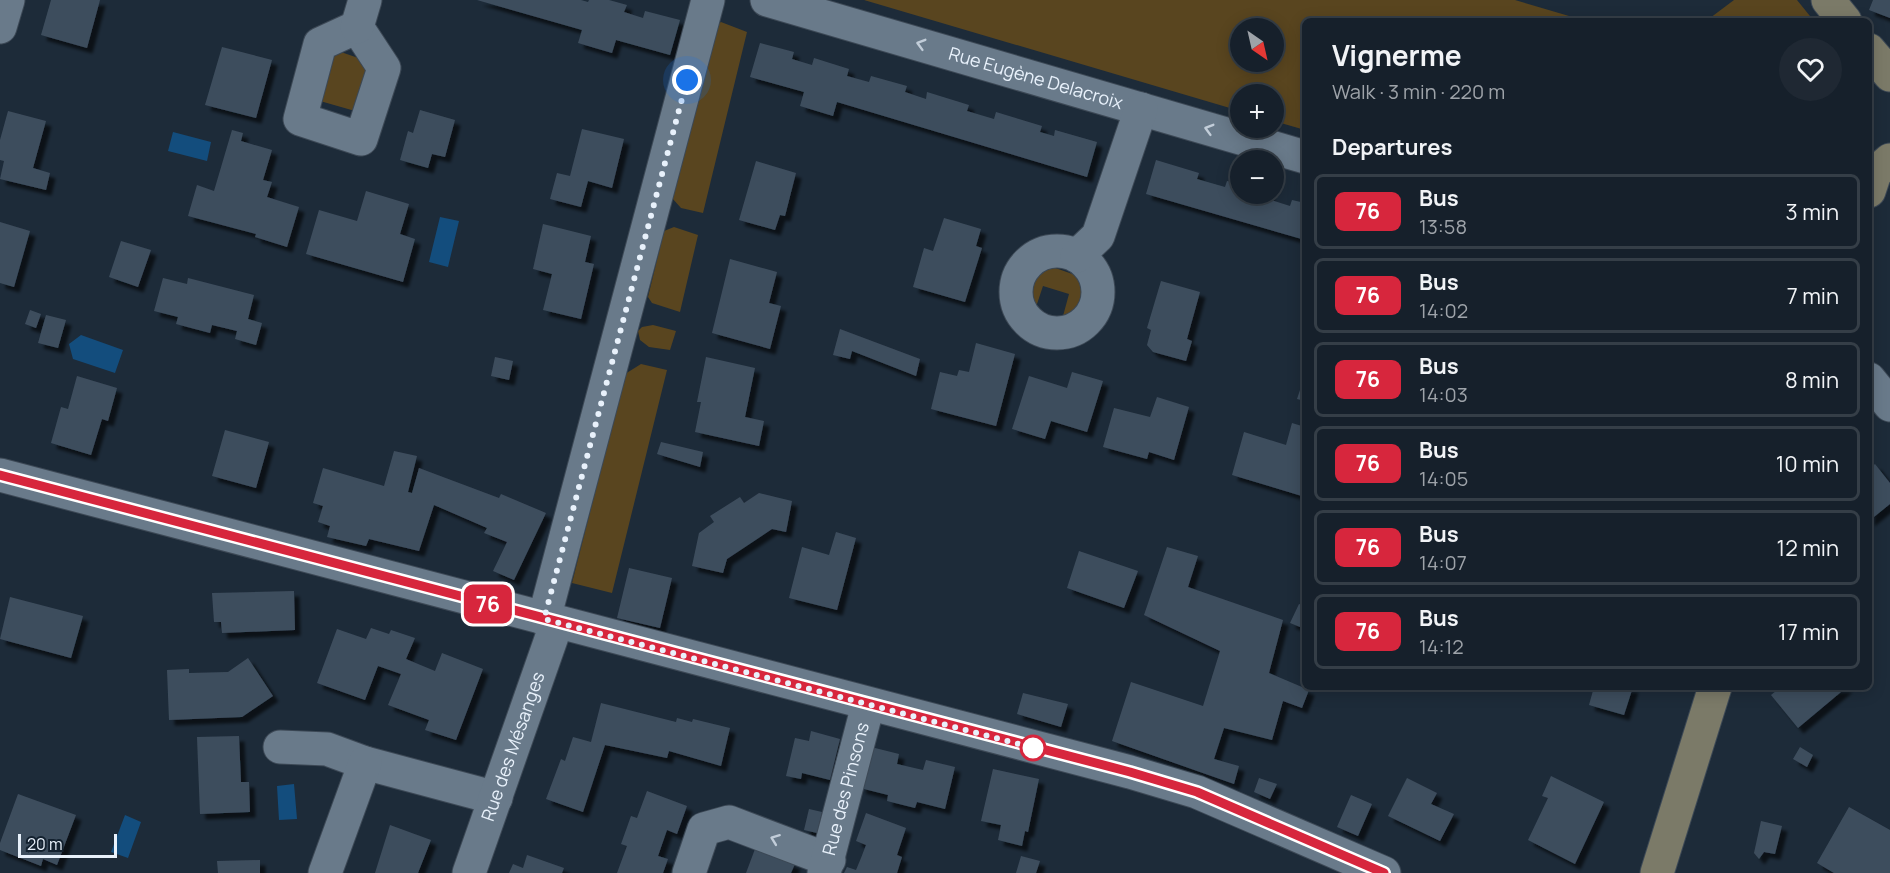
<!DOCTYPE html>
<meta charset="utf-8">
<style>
body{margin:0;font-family:Manrope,sans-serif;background:#1f2833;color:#f1f3f6;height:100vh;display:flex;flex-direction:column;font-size:22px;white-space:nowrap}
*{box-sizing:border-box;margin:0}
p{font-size:20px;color:#9ea3a9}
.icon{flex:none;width:33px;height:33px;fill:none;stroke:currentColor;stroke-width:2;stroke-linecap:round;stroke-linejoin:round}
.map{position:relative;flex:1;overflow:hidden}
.sheet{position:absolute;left:1302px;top:18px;width:570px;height:672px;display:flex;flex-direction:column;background:#16202b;border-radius:9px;box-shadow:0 3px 15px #0003,0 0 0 2px #353e47}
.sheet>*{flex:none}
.badge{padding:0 12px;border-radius:9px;font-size:21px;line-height:39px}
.needle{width:39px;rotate:146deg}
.buttons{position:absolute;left:1230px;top:18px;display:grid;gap:12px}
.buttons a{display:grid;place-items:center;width:54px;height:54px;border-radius:50%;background:#16202b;box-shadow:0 3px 15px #0003,0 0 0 2px #353e47;font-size:30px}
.scale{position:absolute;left:18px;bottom:15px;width:99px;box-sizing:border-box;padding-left:6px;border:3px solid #e8f1fb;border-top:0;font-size:16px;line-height:21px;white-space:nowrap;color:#e8f1fb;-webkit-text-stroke:4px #13212f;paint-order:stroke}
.you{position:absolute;width:30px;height:30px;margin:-15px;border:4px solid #fff;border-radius:50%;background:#1a73e8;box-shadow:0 0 0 9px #1a73e833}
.map>.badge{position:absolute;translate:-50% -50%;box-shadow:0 0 0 3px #fff}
h2{padding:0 30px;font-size:22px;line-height:54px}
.round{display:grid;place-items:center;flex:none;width:63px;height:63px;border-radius:32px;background:#1f2833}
.headline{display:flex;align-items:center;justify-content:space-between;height:102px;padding:0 30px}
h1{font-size:28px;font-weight:700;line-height:45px}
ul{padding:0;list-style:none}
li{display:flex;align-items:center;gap:18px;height:75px;margin:0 12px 9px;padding:0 18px;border:3px solid #353e47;border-radius:9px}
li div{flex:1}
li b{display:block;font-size:22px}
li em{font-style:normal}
li .badge{min-width:66px;font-weight:700;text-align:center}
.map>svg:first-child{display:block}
.green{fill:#59451f;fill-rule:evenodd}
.water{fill:#134d7d}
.building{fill:#3e4d5d;filter:url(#shadow)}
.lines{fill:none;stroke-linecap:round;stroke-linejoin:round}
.street-casing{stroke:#3c4855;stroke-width:35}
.secondary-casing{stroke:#3c4855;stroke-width:35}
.street{stroke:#697a8a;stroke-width:33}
.secondary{stroke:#7b7a68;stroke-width:33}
.oneway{stroke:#c2cdd9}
.line-casing{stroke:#fff;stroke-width:14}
.line{stroke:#d7263d;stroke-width:9}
.walk{stroke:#e8f1fb;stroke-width:6;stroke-dasharray:0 10.8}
.stop-dot{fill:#fff;stroke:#d7263d;stroke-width:3}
.labels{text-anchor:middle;stroke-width:4.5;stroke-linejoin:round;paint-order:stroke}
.street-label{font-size:18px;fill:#e8f1fb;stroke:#13212f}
</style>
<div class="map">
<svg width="1890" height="873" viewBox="0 0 1890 873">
<defs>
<filter id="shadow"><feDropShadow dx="5.5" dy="5.5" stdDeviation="1.5" flood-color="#0009"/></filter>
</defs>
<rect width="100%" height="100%" fill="#1d2b39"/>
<path class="green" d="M864,0H1515L1586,21H1305V130L1274,121V94H1240V111ZM1240,28H1274V62H1240Z
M1734,0H1797L1814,21H1706Z
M721,22L747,32L703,213L681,208L672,198L717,24Z
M338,51L367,61L370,64L355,111L320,101L326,60Z
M674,227L698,235L680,312L652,303L648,297L664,231Z
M1044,264L1081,277L1084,290L1074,313L1063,316L1069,294L1043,286L1036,307L1027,299C1025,284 1029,268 1044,264Z
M653,325L676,331L670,350L649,347L640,340L638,331L642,327Z
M641,364L667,370L612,593L572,583L625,374Z"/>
<path class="water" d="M173,132L211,142L207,161L168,151Z
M440,217L459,221L448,267L429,262Z
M81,335L123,350L115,373L73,359L69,344Z
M294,784L297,819L279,820L277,786Z
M125,815L141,822L128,858L111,852Z"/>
<path class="building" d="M51,0H100L87,48L41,35Z
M477,0H581L588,2L589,0H609L627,5L624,12L643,18L645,11L680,20L670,55L616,40L612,53L578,43L582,30Z
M1873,0H1890V18L1869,10Z
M760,43L794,52L792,59L812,65L814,58L849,69L847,76L869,82L871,76L907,86L905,92L926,99L927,92L969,105L967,111L994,119L996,112L1042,126L1040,132L1054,136L1055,130L1097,142L1087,177L837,102L833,116L800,106L804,92L750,77Z
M222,47L272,60L256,118L205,105Z
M420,110L455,120L445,157L432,154L428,168L400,160L408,131L413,133Z
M8,111L46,121L33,168L50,173L46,190L0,179L4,161L0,160V140Z
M582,129L624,139L612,188L588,181L581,207L550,199L557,173L570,176Z
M232,130L243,133L241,141L272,150L263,180L272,182L267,197L299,207L287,247L255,237L256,234L188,216L197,185L214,191Z
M1156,160L1199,173L1197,179L1225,187L1227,181L1240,184V194H1270L1268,199L1290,206L1292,200L1305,203V240L1146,194Z
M756,161L796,173L785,216L780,215L775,230L739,220Z
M366,191L409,204L400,234L415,239L403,282L306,254L319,210L357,221Z
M944,218L981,229L976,246L982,248L965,302L913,287L924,248L933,251Z
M0,222L30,231L14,287L0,283Z
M543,224L591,236L585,262L594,264L581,319L543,310L552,274L533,269Z
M121,241L151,250L138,287L109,277Z
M730,259L777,272L769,303L781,306L770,349L712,333Z
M163,278L187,284L188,278L254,295L248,319L262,323L256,345L235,339L237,331L212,325L210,333L176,324L178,317L154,311Z
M1161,281L1200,292L1187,339L1192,341L1186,361L1153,352L1147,345L1151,330L1147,328Z
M30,310L41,314L36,328L25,324Z
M46,315L66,320L58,348L38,343Z
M840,329L920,359L916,376L852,351L850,359L833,355Z
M976,343L1015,354L996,426L931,409L940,372L957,376L959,370L969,372Z
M495,357L513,361L509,380L491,376Z
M706,357L755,368L745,417L764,421L759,446L695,432L701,402H697Z
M1072,372L1103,381L1087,432L1051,421L1045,439L1012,429L1029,376L1067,388Z
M1305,375V401L1297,399Z
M77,376L117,388L108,421L102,419L91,455L51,443L61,407L68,409Z
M1157,397L1189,407L1174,460L1149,452L1147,459L1103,447L1114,408L1150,417Z
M1292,423L1305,427V497L1232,475L1244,432L1286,445Z
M225,430L269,442L256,488L212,476Z
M661,442L703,452L700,467L657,454Z
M394,451L417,456L408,492L412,493L419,468L499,498L501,494L546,513L514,580L493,571L507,542L484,533L487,528L434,505L419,551L369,539L366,546L327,537L330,526L318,522L323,506L313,503L323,468L384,486Z
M1875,464L1890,483V504L1869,521V469Z
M759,493L792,501L786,532L772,529L727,559L723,573L692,566L699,533L714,522L710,516L740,497L744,503Z
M836,532L856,538L837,610L789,598L802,547L829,555Z
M1167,547L1198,556L1188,587L1283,620L1269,673L1309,690L1302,708L1283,701L1272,740L1224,728L1214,759L1239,766L1234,784L1112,741L1131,682L1203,706L1220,651L1144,615Z
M1079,551L1138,571L1124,608L1067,588Z
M629,568L672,578L660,628L617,618Z
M294,591L295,630L222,633L221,622H214L212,593Z
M10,597L83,616L71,658L0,639Z
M1299,604L1305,606V629L1290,623Z
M371,628L389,634L391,630L415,638L406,659L435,671L442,653L483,669L456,740L425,730L429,720L388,705L401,674L378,666L365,700L317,683L337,629L366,639Z
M248,658L273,696L242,717L169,720L167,670L189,669V673L228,672Z
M1594,687H1633L1624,715L1589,705Z
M1781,687H1847L1798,728L1771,695Z
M1023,693L1068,704L1061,727L1017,714Z
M601,703L676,722L677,718L692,722L693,719L730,728L721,766L669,751L667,758L605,745L583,812L546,799L561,759L565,761L573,737L591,742Z
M811,731L840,739L830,780L802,773L801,779L786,776L795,738L809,741Z
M239,736L241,782H249L250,812L200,814L197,737Z
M871,747L899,754L897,764L923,770L926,760L955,767L945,809L917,802L915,808L887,801L888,795L860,788Z
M1800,747L1813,755L1807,767L1793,759Z
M993,769L1039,779L1028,832L1025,831L1022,846L998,840L1001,825L981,821Z
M1551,776L1604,802L1575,864L1528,840L1548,798L1542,796Z
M1259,778L1277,784L1270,799L1254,792Z
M1407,778L1437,793L1431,804L1454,814L1440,841L1388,816Z
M647,791L687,806L677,834L667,830L658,856L668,859L663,873H617L627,846L621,844L631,816L637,818Z
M18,794L76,815L57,865L43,859L41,866L0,850V843Z
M1351,795L1372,804L1358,836L1337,827Z
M1849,807L1890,830V873H1834L1817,863Z
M809,809L822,812L817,833L804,830Z
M866,813L906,828L897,855L902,857L897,873H844L847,867L856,870L861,858L866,845L856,841Z
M1761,821L1782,826L1775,854L1764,852L1759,859L1754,853Z
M390,825L431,840L418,873H375Z
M755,849L795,864L791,873H746Z
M527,855L564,868L562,873H509L513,864L523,868Z
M1021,856L1040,861L1036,873H1016Z
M260,860V873H218L217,861Z"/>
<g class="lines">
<defs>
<g id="street">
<path id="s1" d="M767,0L1305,157"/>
<path d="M0,27L8,0"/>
<path d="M357,27L384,68L361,139L300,119L320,44Z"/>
<path d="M357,27L365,0"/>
<circle cx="1057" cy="292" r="41"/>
<path d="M1077,256L1098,236L1141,109"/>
<path d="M1869,379L1890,405"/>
<path d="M0,475L1130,772L1197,792L1384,873"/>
<path d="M544,619L708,0"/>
<path d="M280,747L327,749L365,763L496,798"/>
<path d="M325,873L365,763"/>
<path id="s2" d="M469,873L557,622"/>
<path d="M689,873L704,829L729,822L829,860"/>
<path id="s3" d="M824,873L868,705"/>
</g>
<path id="secondary" d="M1828,0L1845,21
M1869,50L1890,75
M1869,191L1875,173L1890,160
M1657,873L1715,687"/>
</defs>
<use href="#street" class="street-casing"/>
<use href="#secondary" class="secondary-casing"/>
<use href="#street" class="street"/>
<use href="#secondary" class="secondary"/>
</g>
<defs><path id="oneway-chevron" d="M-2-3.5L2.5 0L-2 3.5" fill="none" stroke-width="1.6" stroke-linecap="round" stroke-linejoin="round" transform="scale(1.5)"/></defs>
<g class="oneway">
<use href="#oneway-chevron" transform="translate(921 44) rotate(-164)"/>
<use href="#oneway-chevron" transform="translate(1209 129) rotate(-164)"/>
<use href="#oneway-chevron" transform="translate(775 839) rotate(-159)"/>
</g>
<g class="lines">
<defs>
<path id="line" d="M0,475L1130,772L1197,792L1384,873"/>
</defs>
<use href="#line" class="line-casing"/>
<use href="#line" class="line"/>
<path class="walk" d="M687,80L544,619L1042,750L1033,748"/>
</g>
<circle class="stop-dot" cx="1033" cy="748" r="12"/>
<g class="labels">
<g class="street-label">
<text dy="6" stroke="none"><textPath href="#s1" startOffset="280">Rue Eugène Delacroix</textPath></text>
<text dy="6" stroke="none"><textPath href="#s2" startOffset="134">Rue des Mésanges</textPath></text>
<text dy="6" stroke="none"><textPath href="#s3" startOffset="87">Rue des Pinsons</textPath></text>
</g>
</g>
</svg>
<div class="buttons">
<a><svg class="needle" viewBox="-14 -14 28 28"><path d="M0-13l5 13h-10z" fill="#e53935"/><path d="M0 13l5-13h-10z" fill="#9ea3a9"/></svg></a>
<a>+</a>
<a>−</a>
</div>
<div class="scale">20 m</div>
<div class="you" style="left:687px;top:80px"></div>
<b class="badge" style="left:488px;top:604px;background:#d7263d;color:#fff">76</b>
<section class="sheet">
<div class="headline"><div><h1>Vignerme</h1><p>Walk · 3 min · 220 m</p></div><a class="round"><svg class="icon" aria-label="heart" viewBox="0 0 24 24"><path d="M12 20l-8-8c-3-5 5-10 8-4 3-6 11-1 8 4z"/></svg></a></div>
<h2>Departures</h2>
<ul>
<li><span class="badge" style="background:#d7263d;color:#fff">76</span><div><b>Bus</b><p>13:58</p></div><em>3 min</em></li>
<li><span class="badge" style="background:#d7263d;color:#fff">76</span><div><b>Bus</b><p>14:02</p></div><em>7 min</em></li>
<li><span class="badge" style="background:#d7263d;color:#fff">76</span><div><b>Bus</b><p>14:03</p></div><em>8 min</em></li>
<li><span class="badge" style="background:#d7263d;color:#fff">76</span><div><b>Bus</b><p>14:05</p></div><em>10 min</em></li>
<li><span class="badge" style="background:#d7263d;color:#fff">76</span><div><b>Bus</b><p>14:07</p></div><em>12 min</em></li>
<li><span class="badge" style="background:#d7263d;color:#fff">76</span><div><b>Bus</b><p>14:12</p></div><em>17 min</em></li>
</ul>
</section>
</div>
